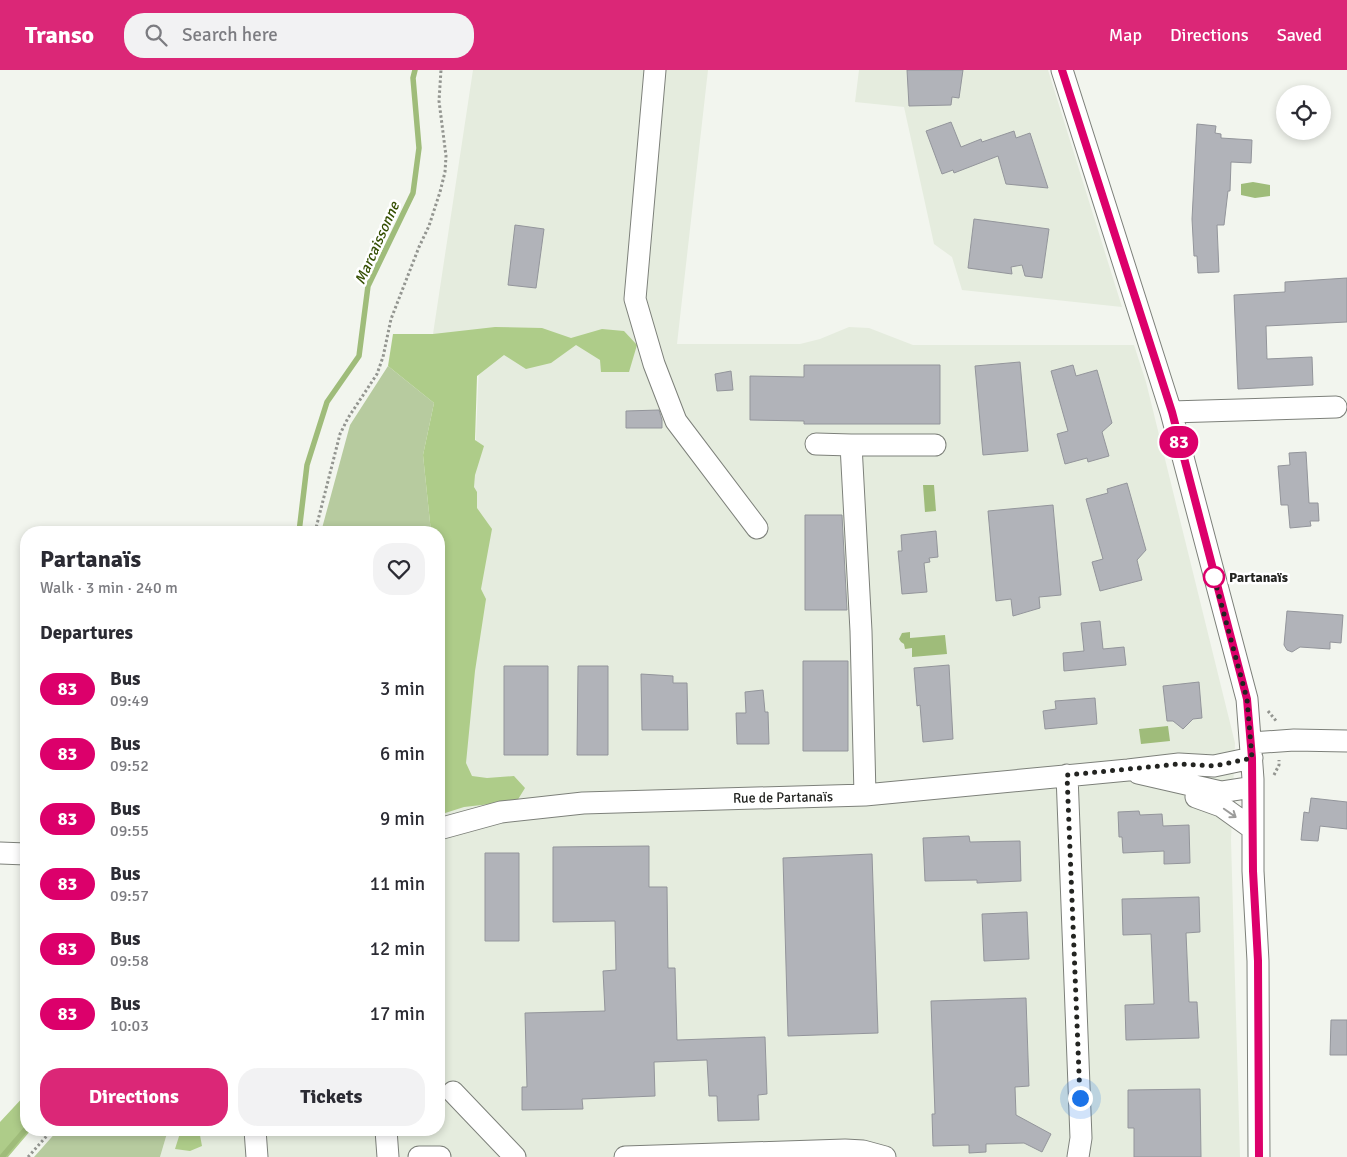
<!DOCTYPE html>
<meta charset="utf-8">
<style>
body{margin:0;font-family:Signika,sans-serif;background:#f2f2f3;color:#2b2b33;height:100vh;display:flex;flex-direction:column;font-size:19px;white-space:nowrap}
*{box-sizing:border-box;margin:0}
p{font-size:16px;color:#7c7c81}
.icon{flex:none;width:28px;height:28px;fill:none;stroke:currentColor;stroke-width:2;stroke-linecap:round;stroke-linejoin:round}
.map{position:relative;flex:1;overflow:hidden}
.side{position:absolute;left:20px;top:456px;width:425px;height:610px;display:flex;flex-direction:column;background:#fff;border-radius:20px;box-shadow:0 2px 8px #0003}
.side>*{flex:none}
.badge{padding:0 10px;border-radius:16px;font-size:18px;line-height:32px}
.buttons{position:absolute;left:1276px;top:15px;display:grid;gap:10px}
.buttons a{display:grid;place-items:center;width:55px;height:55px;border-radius:50%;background:#fff;box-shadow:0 2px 8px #0003;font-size:25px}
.you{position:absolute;width:25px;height:25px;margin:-12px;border:4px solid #fff;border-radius:50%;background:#1a73e8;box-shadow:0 0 0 8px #1a73e833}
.map>.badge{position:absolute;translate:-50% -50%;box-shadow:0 0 0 2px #fff}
h2{padding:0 20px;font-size:19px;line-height:45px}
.round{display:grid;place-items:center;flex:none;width:52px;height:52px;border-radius:20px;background:#f2f2f3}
.overview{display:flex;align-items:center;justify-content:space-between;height:85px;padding:0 20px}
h1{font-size:24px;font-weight:700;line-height:38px}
.cta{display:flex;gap:10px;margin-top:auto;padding:10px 20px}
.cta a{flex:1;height:58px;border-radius:20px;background:#db2777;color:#fff;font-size:20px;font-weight:700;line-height:58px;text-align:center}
.cta a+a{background:#f2f2f3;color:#2b2b33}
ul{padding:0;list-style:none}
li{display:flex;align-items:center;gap:15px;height:65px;padding:0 20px}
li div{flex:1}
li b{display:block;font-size:19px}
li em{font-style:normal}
li .badge{min-width:55px;font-weight:700;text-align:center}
header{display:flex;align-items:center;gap:30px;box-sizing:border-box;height:70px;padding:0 25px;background:#db2777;color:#fff}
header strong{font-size:24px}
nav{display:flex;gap:28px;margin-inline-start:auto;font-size:18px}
.search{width:350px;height:45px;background:#f2f2f3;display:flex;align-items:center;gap:12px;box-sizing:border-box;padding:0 18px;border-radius:20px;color:#7c7c81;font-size:19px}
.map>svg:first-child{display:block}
.built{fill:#e5ecde}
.green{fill:#b7cb9f}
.forest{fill:#aecc89}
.water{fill:#9fbc7a}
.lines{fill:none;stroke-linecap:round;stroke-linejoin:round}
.stream{stroke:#9fbc7a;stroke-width:5.5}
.building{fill:#b1b3b9;stroke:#93959b}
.minor-casing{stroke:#7d807a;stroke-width:23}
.path{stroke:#939590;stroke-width:3;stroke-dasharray:2.5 2.5;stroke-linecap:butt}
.minor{stroke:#fff;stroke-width:21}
.oneway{stroke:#9c9c9b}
.line-casing{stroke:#fff;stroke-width:11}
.line{stroke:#dc006b;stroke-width:8}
.walk{stroke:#232421;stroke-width:5;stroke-dasharray:0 9}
.stop-dot{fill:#fff;stroke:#dc006b;stroke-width:2.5}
.labels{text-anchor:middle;stroke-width:5;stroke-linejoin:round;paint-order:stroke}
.stop-label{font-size:14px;font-weight:bold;fill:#232421;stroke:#fff;text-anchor:start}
.street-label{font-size:14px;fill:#232421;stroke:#fff}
.water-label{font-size:15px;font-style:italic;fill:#354f02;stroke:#fff}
</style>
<header>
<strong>Transo</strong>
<div class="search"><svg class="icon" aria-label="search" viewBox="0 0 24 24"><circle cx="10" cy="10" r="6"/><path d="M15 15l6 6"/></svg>Search here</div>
<nav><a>Map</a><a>Directions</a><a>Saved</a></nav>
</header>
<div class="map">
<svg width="1347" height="1087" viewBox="0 0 1347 1087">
<rect width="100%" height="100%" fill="#f2f5ee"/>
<path class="built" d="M473,0H708L677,274H800L820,269L849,257L869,258L913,275H1134L1146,312L1235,673L1231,770L1240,1087H160L168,1060H439V706L463,684L480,269L433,264Z
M859,0H1048L1122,237L962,220L952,187L934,174L904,37L855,32Z"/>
<path class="green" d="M388,296L434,333L423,385L431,462H321L350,355Z
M58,1060H168L160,1087H34Z"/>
<path class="forest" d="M495,257L542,258L571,268L602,259L624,261L637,275L629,302H601L600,290L576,275L551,293L526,299L504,285L477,306L475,370L484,376L475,405L474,417L477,422V438L492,459L481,519L486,529L475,601L466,693L472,706L487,708L514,706L525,718L517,731L464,737L439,745V462H431L423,385L434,333L388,296L393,264H433Z
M26,1024V1060H31L8,1087H0V1052Z
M181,1060H199L202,1076L190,1081L175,1079Z"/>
<path class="water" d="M1253,112L1270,115V126L1255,128L1241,125V114Z
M934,415L936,441L925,442L923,415Z
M910,562V568L945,565L947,584L912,587V578L905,579L904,574L901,572L899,569L902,563Z
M1168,656L1170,671L1141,674L1139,659Z"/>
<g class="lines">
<path class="stream" d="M299,462L307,395L327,332L359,286L368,216L413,123L419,78L413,8L415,0
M2,1087L26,1059"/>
</g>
<path class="building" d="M907,0H963L959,28L952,27L951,35L909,36Z
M951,52L961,77L981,69L982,72L1014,61L1016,68L1030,63L1048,118L1006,114L998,86L954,103L953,100L942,104L926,61Z
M1197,54L1216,56L1215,63L1221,64V68L1252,70L1251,93L1231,92L1230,121H1228L1224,155H1217L1219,202L1198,203L1197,186H1194L1192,149Z
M974,149L1049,159L1042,208L1025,206L1022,195L1011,197L1012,204L968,198Z
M515,155L544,159L536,218L508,215Z
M1347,208V252L1266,256L1267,289L1312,287L1313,315L1238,319L1234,225L1285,222V212Z
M1020,292L1028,381L983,385L975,296Z
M804,295H940V354H804V351L750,350V306L804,307Z
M1073,295L1076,306L1097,300L1112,353L1102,362L1109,386L1088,392L1087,388L1065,394L1057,364L1068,361L1051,301Z
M731,301L733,320L717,321L715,304Z
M659,340L662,350V358H626V341Z
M1306,382L1309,433H1318L1319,451H1310L1311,456L1290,458L1288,435H1281L1278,396L1290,395L1289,383Z
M1127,413L1146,480L1137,490L1142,510L1100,521L1092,492L1103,489L1086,429L1108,423L1107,419Z
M1053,435L1061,525L1039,527L1040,538L1013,546L1011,529L996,531L988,441Z
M805,445H842L847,540H805Z
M936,461L938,487L929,488L930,492L924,493L927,522L902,524L898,481H902L901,465Z
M1287,541L1343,545L1341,573L1330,572V579L1300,577L1292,582L1287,580L1284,575Z
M1100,551L1103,579L1124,577L1126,595L1064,601L1063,583L1084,581L1081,553Z
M803,591H848V681H803Z
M949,595L953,669L923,672L920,635L917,636L914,598Z
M504,596H548V685H504Z
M578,596H608V685H577Z
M641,604L673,606V613H687L688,660H642Z
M1199,612L1202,648L1193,649L1183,659L1173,651H1167L1163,616Z
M763,620L765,642H768L769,674H737L736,643H746L745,622Z
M1095,628L1097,654L1045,659L1043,641L1056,639L1055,631Z
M1311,728L1347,732V759L1320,756L1318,771L1301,770L1304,742L1309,743Z
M1139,741L1140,745L1162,744L1163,756L1189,755L1190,793L1164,794V781L1123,783L1122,767H1119L1118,742Z
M969,766L970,772L1020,771L1021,811L977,813V810L925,811L923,768Z
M649,776V817H667L668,898H675L677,970L765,967L767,1024L758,1025L759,1050L718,1051L717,1026H709L707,990L654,992L655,1026L582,1029L583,1039L522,1040V1017H527L525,943L605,941L603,901L616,900L615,851L553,852V777Z
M485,783H519V871H485Z
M872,784L878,963L788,966L783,788Z
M1199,827L1200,862L1186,863L1189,932H1197L1199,968L1126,970L1125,935L1154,934L1151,864L1123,865L1122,829Z
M1027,842L1029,889L984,891L982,844Z
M1026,928L1029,1016L1015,1017L1016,1045L1051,1064L1042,1082L1024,1073L986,1074V1082L969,1083V1075L933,1076L932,1044H935L931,931Z
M1331,950H1347V985H1330Z
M1200,1019L1201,1087H1134V1058H1128V1020Z"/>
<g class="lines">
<defs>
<path id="minor" d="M655,0L635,229L654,294L676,351L757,458
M1062,0L1171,342L1247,629L1253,709V801L1258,891L1259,1087
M1171,342L1336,337
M816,374L851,375
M1251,673L1294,670L1347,671
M1138,703L1221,722L1253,717
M1067,705L1081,1068L1078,1087
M865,725L861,561L851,375H935
M1196,727L1221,736L1253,759
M439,759L501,742L583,733L865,725L1128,700L1179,694L1214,696L1252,688
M0,783L26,784
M453,1022L515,1087
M255,1060L257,1087
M386,1060L388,1087
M419,1087H440
M625,1087L845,1080L863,1081L885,1087"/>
</defs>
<use href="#minor" class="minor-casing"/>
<path class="path" d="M315,462L340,364L348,348L377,304L383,287L391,249L419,177L429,156L440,122L445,102L446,86L439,31L441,0
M1268,641L1277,652
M1274,705L1279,695V690
M28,1087L52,1060"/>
<use href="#minor" class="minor"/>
</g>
<defs><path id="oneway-shaft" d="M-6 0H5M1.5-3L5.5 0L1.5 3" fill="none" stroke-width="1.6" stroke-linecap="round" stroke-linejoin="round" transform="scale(1.25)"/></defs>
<use class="oneway" href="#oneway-shaft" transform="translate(1230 743) rotate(35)"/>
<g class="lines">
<defs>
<path id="line" d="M1062,0L1172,342L1247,629L1252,688L1253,801L1258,891L1259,1087"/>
</defs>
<use href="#line" class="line-casing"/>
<use href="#line" class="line"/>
<path class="walk" d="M1080,1028L1067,705L1179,694L1214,696L1252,688L1247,629L1214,507"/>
</g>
<circle class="stop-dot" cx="1214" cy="507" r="10"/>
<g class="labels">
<g class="stop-label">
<text x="1229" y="512">Partanaïs</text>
</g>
<g class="street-label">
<text transform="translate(783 727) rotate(-1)" y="5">Rue de Partanaïs</text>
</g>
<g class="water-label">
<text transform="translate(377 173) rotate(-66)" y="5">Marcaissonne</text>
</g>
</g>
</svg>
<div class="buttons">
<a><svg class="icon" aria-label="locate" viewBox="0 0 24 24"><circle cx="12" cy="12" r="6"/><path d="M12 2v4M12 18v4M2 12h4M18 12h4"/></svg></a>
</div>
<div class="you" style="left:1080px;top:1028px"></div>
<b class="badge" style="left:1179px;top:372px;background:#dc006b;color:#fff">83</b>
<section class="side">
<div class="overview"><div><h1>Partanaïs</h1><p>Walk · 3 min · 240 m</p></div><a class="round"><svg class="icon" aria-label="heart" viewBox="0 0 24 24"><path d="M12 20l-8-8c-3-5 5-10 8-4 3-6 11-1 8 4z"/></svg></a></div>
<h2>Departures</h2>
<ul>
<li><span class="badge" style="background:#dc006b;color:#fff">83</span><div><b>Bus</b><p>09:49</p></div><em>3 min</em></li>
<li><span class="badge" style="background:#dc006b;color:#fff">83</span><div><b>Bus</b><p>09:52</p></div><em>6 min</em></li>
<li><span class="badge" style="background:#dc006b;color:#fff">83</span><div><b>Bus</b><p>09:55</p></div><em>9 min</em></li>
<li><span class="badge" style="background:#dc006b;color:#fff">83</span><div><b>Bus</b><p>09:57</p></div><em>11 min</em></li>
<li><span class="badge" style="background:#dc006b;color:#fff">83</span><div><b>Bus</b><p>09:58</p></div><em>12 min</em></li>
<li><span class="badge" style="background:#dc006b;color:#fff">83</span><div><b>Bus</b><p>10:03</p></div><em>17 min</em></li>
</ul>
<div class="cta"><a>Directions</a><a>Tickets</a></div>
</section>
</div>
